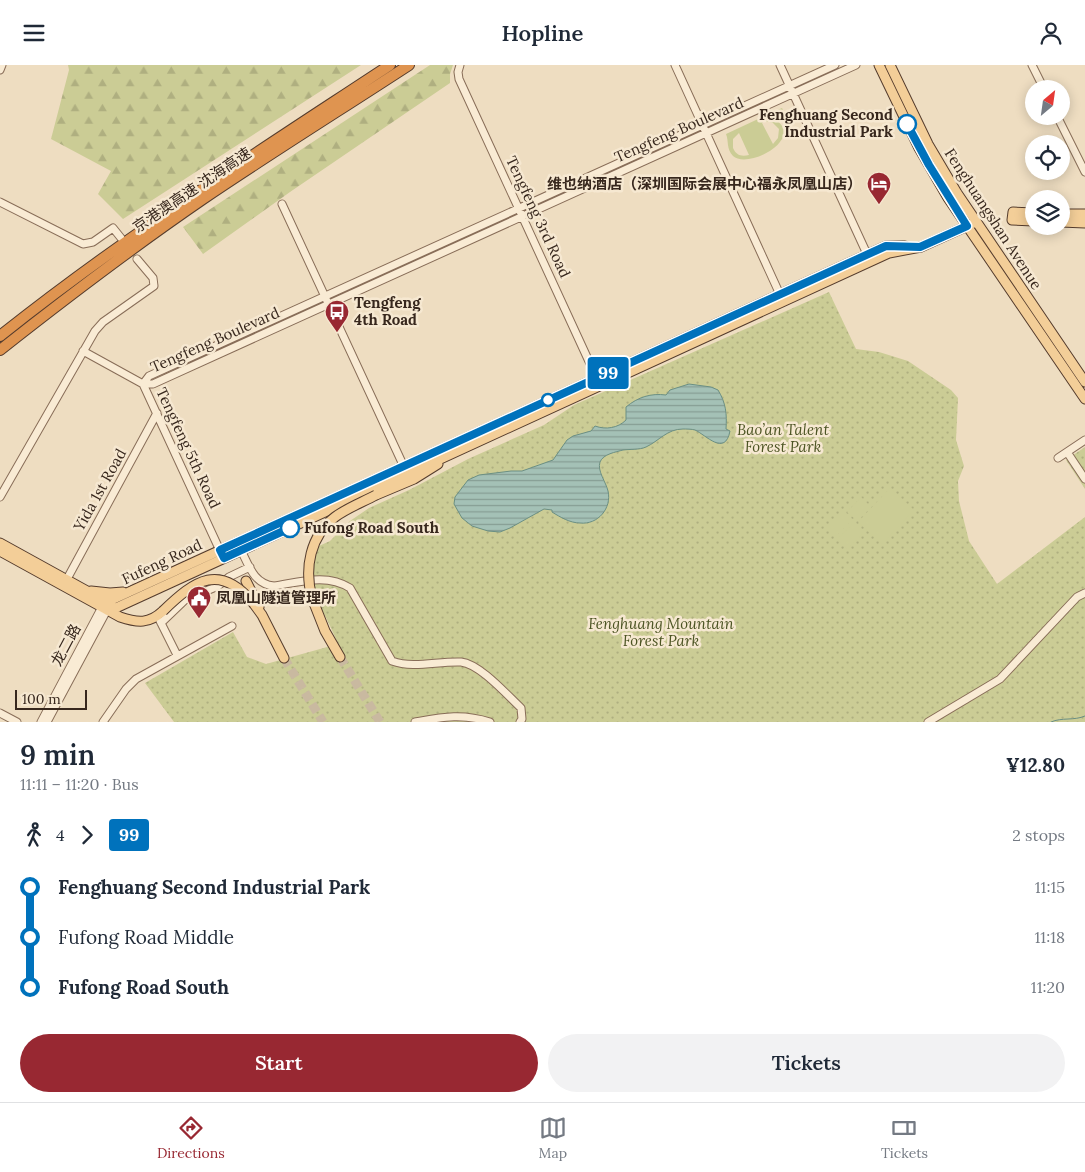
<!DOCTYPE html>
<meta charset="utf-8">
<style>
body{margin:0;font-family:Lora,"Noto Sans SC",serif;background:#f2f2f3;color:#1f2937;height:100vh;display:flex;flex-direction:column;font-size:19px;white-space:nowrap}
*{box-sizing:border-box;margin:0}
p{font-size:16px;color:#747a83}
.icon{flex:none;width:28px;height:28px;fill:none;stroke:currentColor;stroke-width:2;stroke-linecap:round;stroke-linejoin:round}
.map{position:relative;height:657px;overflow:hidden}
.details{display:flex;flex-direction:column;background:#fff;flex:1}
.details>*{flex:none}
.badge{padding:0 10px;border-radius:4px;font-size:18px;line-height:32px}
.needle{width:32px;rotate:29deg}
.fabs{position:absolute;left:1025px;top:15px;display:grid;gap:10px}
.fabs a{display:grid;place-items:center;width:45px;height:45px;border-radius:50%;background:#fff;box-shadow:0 2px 12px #0003;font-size:25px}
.scale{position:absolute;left:15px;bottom:12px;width:72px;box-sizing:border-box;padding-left:5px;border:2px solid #37271d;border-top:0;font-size:14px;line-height:18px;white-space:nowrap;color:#37271d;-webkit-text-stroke:4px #f6e8d1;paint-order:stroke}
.map>.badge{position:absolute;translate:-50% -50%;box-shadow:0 0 0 2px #fff}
.legs{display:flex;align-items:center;gap:8px;height:55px;padding:0 20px;font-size:16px}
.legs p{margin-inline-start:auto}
.overview{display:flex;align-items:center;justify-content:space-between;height:85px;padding:0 20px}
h1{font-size:28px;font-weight:600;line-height:38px}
.action{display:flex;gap:10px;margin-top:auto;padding:10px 20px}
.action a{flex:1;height:58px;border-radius:30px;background:#982832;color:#fff;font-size:20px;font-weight:600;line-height:58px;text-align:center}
.action a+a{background:#f2f2f3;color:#1f2937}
ul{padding:0 20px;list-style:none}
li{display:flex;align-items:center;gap:18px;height:50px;font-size:19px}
li i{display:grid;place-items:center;width:8px;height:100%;margin:0 6px;background:currentColor}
li i::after{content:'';width:12px;height:12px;margin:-6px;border:4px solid;border-radius:50%;background:#fff}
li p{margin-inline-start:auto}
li:first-child i{background:linear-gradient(#0000 50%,currentColor 0)}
li:last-child i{background:linear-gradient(currentColor 50%,#0000 0)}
header{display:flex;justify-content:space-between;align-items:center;height:65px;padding:0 20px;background:#fff;font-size:22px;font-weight:600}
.dock{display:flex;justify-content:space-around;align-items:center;height:70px;border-top:1px solid #e0e1e3;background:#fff;font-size:14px;color:#747a83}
.dock a{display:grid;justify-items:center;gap:2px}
.dock .current{color:#982832}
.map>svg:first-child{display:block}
.forest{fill:url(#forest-firs)}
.park{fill:url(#park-dots)}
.pitch{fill:#cbcc95;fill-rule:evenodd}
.water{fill:url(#water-rules);stroke:#6b8f83}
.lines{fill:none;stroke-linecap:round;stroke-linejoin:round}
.stream{stroke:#6b8f83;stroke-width:1}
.major-tunnel{stroke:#c9b9a0;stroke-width:9;stroke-dasharray:9 4.5;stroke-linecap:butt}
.minor-casing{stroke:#886d58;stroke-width:9}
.major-casing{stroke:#553c2d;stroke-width:11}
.highway-casing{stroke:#553c2d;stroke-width:12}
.minor{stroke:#f9ebd4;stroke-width:7}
.major{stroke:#f3ce98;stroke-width:9}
.highway{stroke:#df9450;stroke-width:10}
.major-bridge-casing{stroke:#553c2d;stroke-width:11;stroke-linecap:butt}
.major-bridge{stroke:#f3ce98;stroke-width:9}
.line-1-casing{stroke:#fff;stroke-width:11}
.line-1{stroke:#0072bc;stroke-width:8}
.stop-1-dot{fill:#fff;stroke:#0072bc;stroke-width:2.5}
.labels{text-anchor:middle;stroke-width:5;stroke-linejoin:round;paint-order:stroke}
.stop-label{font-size:15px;font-weight:bold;fill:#37271d;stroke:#f6e8d1;text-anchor:end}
.street-label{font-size:15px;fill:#37271d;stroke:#f6e8d1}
.poi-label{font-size:15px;font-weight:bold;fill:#37271d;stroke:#f6e8d1;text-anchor:start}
.park-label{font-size:15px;font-style:italic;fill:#4c5423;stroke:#f6e8d1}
</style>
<header><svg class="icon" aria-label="menu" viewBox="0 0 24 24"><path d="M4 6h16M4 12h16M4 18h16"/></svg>Hopline<svg class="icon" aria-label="person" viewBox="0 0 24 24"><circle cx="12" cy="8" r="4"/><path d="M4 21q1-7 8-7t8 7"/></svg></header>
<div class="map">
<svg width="1085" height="657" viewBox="0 0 1085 657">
<defs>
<pattern id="forest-firs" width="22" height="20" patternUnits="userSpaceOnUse" patternTransform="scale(1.25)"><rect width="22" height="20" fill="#cbcc95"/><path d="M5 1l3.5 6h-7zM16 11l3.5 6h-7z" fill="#afaf80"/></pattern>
<pattern id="park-dots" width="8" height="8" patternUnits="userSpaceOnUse" patternTransform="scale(1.25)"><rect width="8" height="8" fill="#cbcc95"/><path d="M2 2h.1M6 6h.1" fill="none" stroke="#afaf80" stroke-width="1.8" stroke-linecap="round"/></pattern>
<pattern id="water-rules" width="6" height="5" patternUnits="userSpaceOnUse" patternTransform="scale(1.25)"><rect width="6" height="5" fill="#a4c1b6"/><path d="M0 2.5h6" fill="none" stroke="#869d93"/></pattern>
</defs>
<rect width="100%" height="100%" fill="#eeddc1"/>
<path class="forest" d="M68,0H361L123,154L98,129L111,106L51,74L69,5Z
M430,0H453L450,9V18L290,127L203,189L183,162Z"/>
<path class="park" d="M829,227L856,284L879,287L908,296L951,325L958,333L956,375L964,401L958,416L959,436L969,476L997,519L1085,452V657H174L145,618L233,567L247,592L266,599L338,579C323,539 302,527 319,481L330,476L350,456L369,443L409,425L468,394L544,360L574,340Z
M1085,382V424L1066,395Z"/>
<path class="pitch" d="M782,43L784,47L773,53C808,73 748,105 733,91C726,84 729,76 726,69ZM765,56L773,58L779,64L778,73L773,79L762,58ZM739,68L749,90C741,92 736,90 733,83V74Z
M890,423L914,445L882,479L858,457Z
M861,432L869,440L855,454L847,447Z
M842,449L850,457L836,471L828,463Z
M852,459L862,469L848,484L837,475Z"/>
<path class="water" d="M689,319L711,322L718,325C726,338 727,349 726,364L730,366C725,392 706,370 695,365C692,364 686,364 683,364C667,364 659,376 646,382C639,385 631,384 623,385C616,387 603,389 600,397C597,406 606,417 608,426C612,443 598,460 580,458C570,458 560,452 552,447V445L544,444L510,463L500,467L488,466L472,461L462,453L454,439L455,432L468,415L479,410L511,406H522L553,395L567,375L573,371L591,366L595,361C606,365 618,363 626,355V342C638,332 651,328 666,330L670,325Z"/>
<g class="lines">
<path class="stream" d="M1051,657C1062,652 1074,656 1085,651"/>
<path class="major-tunnel" d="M340,592L380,657
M284,593L323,657"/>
<defs>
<path id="minor" d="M460,0L458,7L459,14L598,316
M675,0L782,234
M780,0L867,189
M1032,0L1044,24
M0,5L2,0
M1057,51L1085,107
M0,137L83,179L93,177L113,163L121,173
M282,139L405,404
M83,286L143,319L222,490
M143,319H153L856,0
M143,319L149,311L835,0
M1067,387L1085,414
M1058,393L1085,375
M0,432L95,266L103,257L154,221L153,213L137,194
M241,485C249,501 254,519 274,521C300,517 327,508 350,523L392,596C414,604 437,596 461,597C480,599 507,630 521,643L522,654L520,657
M67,514L157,348
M160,556L177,590
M161,558L185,535L218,521L229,512L250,502
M0,648L17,657
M41,657L102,542
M47,657L107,545
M103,657L126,624L136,614L232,561
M415,657C443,652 462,648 490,657
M928,657L1000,614L1077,532L1085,528"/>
<path id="major" d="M879,0L919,83L948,133L1085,334
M890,0L928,79L957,128L1085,317
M1034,148L1013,147L1012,155L1034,156
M1061,149H1085
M1061,157L1085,158
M376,430L414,414L438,399
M0,478L107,537V542
M0,486L120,552C138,558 149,559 163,546
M246,516L259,542
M91,526L110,528L123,527
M312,533L325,566L340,592
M254,539L262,550L284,593
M102,542L107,537L886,181H905
M107,545L118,542L889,188L921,182L976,157"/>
<path id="highway" d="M0,271C124,172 258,87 390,0
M0,285C66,233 133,182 203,134C271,88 340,45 409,0"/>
</defs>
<use href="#minor" class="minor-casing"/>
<use href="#major" class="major-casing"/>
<use href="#highway" class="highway-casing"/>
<use href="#minor" class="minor"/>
<use href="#major" class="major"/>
<use href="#highway" class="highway"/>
<defs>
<path id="major-bridge" d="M312,533C304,503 310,471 335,452C347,443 363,437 376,430
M163,546C195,515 220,497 254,539"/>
</defs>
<use href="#major-bridge" class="major-bridge-casing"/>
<use href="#major-bridge" class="major-bridge"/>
</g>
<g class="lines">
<defs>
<path id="line-1" d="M290,463L224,493L220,485L886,181L920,182L967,161L929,100L907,59"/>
</defs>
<use href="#line-1" class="line-1-casing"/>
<use href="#line-1" class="line-1"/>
</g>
<defs>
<symbol id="hotel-pin" viewBox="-11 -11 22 30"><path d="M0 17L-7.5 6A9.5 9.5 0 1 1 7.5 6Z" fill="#982832" stroke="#f6e8d1"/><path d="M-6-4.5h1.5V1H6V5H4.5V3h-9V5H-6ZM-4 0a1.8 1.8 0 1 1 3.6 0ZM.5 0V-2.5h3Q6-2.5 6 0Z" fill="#fff"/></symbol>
<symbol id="bus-pin" viewBox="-11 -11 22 30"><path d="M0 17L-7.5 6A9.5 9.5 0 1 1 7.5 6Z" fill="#982832" stroke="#f6e8d1"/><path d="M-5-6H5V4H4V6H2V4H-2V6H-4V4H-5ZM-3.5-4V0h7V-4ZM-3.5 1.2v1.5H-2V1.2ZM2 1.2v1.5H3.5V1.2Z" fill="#fff"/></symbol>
<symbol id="civic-pin" viewBox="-11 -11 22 30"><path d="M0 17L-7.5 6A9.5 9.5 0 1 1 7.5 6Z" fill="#982832" stroke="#f6e8d1"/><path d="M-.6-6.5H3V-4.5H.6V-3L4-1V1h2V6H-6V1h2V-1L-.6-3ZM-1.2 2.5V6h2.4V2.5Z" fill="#fff"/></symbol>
</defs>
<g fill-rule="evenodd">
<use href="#hotel-pin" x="865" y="105" width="28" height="38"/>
<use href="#bus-pin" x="323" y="233" width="28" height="38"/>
<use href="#civic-pin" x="185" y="519" width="28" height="38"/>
</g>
<g class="stop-1-dot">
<circle cx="907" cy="59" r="9"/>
<circle cx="548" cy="335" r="6"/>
<circle cx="290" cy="463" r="9"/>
</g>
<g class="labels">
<g class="stop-label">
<text x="893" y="55">Fenghuang Second<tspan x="893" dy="17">Industrial Park</tspan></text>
<text x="304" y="468" text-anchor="start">Fufong Road South</text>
</g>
<g class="street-label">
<text transform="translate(679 65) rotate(-24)" y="5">Tengfeng Boulevard</text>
<text transform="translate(192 125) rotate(-34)" y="5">京港澳高速 沈海高速</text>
<text transform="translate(538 152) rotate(65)" y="5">Tengfeng 3rd Road</text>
<text transform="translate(993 154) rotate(57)" y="5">Fenghuangshan Avenue</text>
<text transform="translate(215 275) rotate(-24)" y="5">Tengfeng Boulevard</text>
<text transform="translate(188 383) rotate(65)" y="5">Tengfeng 5th Road</text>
<text transform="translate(100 425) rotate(-61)" y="5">Yida 1st Road</text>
<text transform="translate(162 497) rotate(-25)" y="5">Fufeng Road</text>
<text transform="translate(66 580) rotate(-62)" y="5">龙二路</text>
</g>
<g class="poi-label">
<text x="862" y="124" text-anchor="end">维也纳酒店（深圳国际会展中心福永凤凰山店）</text>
<text x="354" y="243">Tengfeng<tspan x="354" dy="17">4th Road</tspan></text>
<text x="216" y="538">凤凰山隧道管理所</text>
</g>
<g class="park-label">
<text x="783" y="370">Bao’an Talent<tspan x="783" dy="17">Forest Park</tspan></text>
<text x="661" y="564">Fenghuang Mountain<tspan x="661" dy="17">Forest Park</tspan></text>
</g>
</g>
</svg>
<div class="fabs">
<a><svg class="needle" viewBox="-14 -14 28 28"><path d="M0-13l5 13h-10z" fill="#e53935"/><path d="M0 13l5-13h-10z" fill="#747a83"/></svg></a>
<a><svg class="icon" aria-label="locate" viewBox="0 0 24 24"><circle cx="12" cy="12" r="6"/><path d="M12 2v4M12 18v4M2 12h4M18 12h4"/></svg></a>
<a><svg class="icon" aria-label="layers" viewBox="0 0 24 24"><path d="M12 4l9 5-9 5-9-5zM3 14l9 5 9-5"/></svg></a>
</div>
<div class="scale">100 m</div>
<b class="badge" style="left:608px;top:308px;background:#0072bc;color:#fff">99</b>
</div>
<section class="details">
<div class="overview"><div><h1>9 min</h1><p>11:11 – 11:20 · Bus</p></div><b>¥12.80</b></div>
<div class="legs"><svg class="icon" aria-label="walk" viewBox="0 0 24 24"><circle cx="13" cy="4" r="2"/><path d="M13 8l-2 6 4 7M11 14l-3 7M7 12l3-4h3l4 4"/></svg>4<svg class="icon" aria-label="forward" viewBox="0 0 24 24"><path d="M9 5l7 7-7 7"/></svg><b class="badge" style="background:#0072bc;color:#fff">99</b><p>2 stops</p></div>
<ul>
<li><i style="color:#0072bc"></i><b>Fenghuang Second Industrial Park</b><p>11:15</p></li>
<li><i style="color:#0072bc"></i><span>Fufong Road Middle</span><p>11:18</p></li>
<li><i style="color:#0072bc"></i><b>Fufong Road South</b><p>11:20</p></li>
</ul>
<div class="action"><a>Start</a><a>Tickets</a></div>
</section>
<nav class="dock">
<a class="current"><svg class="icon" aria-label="directions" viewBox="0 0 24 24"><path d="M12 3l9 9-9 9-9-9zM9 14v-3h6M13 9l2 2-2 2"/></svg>Directions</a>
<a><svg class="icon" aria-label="map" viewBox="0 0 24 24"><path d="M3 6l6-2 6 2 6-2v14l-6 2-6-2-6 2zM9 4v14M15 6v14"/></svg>Map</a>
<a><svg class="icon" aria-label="tickets" viewBox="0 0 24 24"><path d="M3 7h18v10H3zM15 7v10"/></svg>Tickets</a>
</nav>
